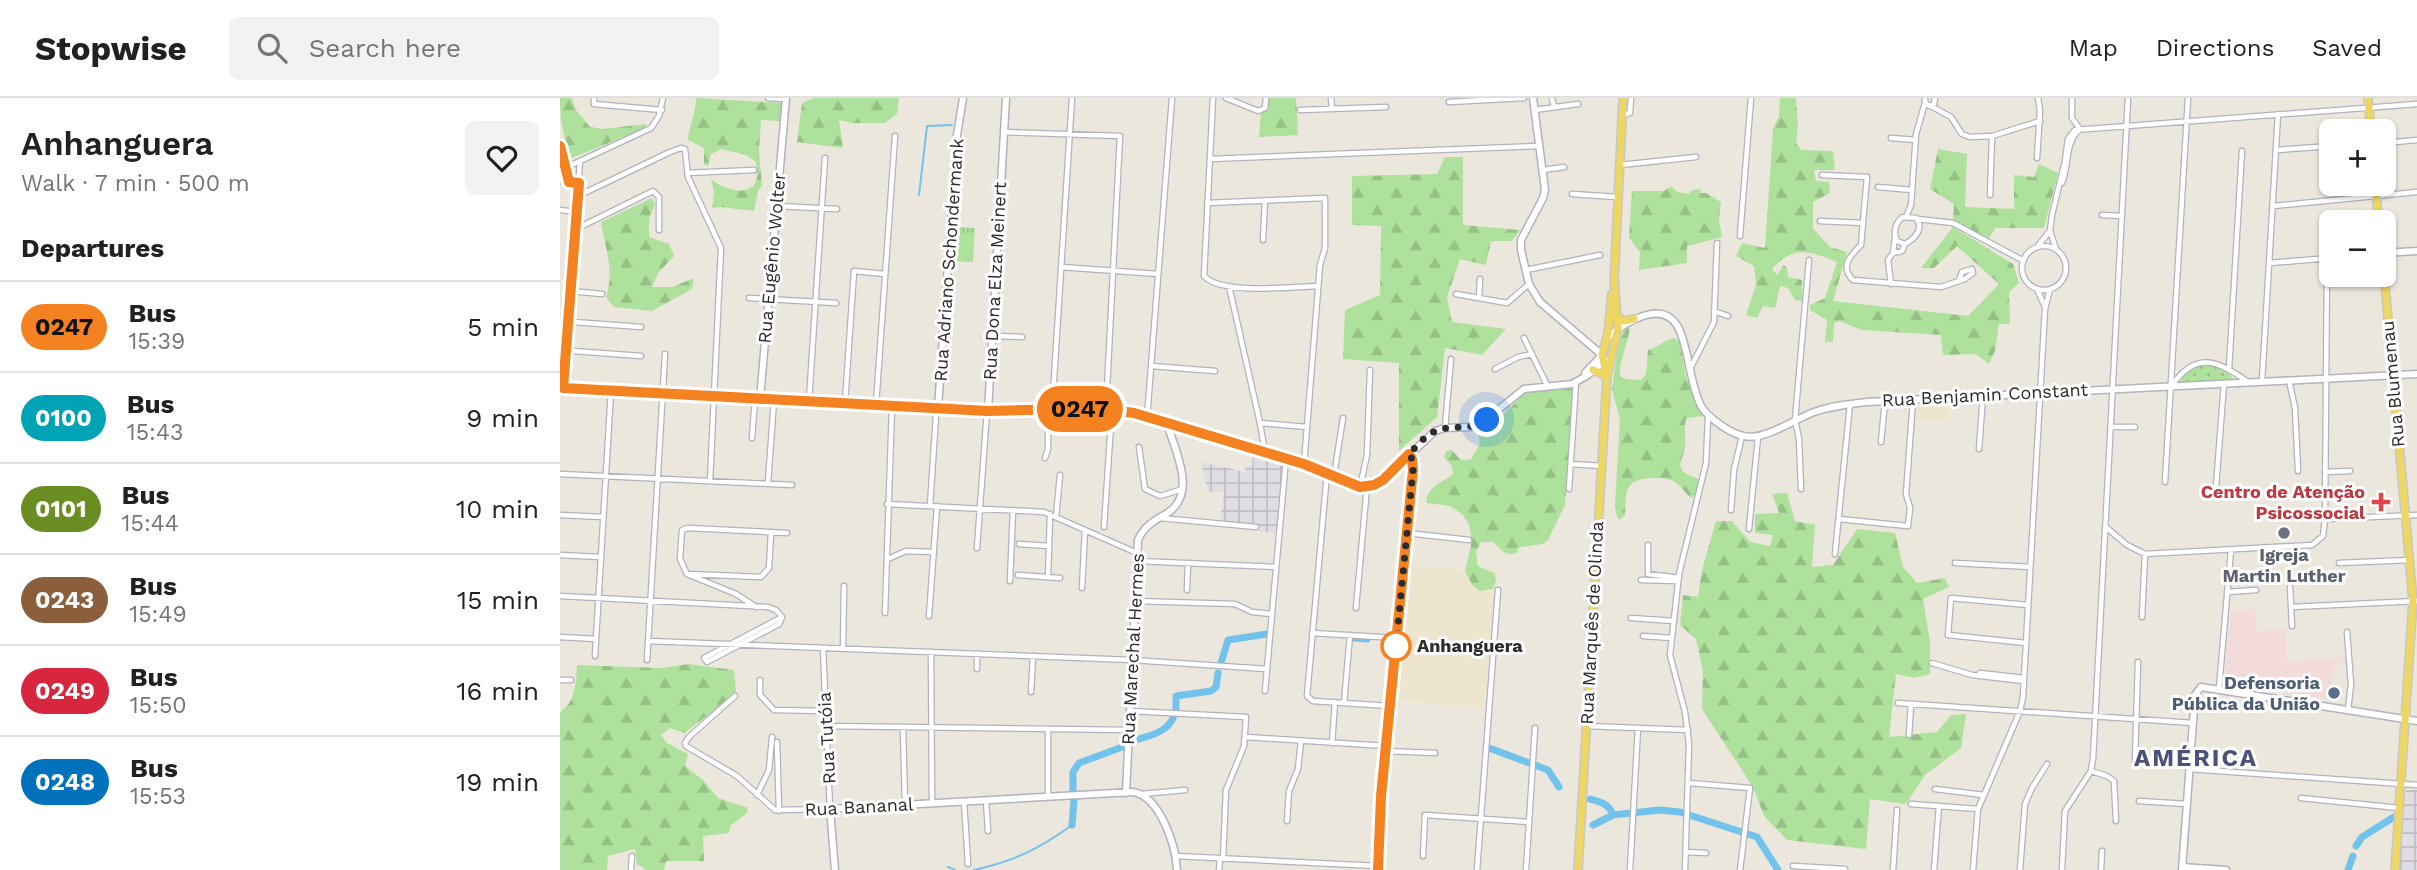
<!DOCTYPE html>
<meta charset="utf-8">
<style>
body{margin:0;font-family:"Work Sans",sans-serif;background:#f2f2f2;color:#202124;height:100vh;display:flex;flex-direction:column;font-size:26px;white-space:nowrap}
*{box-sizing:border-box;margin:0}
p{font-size:23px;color:#757577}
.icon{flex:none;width:38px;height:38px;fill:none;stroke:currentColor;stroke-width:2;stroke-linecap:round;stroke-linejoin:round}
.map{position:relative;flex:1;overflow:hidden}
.sheet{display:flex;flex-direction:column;background:#fff;width:560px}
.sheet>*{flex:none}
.badge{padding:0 14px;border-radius:23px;font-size:24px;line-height:46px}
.tools{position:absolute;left:1759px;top:21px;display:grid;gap:14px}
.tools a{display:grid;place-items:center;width:77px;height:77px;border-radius:10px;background:#fff;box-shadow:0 2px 5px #0004;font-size:35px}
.you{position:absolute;width:35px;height:35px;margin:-18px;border:5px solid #fff;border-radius:50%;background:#1a73e8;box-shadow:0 0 0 10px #1a73e833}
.map>.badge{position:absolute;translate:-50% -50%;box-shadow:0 0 0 4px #fff}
h2{padding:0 21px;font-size:26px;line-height:63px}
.round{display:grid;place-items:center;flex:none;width:74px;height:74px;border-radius:10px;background:#f2f2f2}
.head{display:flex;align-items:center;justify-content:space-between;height:119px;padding:0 21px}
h1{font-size:33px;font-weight:600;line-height:52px}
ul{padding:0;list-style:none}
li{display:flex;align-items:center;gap:21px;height:91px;padding:0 21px;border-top:2px solid #e0e0e0}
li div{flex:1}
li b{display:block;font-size:26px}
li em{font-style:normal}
li .badge{min-width:77px;font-weight:700;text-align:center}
header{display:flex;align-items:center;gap:42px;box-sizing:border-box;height:98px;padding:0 35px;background:#fff;border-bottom:2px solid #e0e0e0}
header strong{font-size:33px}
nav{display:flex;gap:38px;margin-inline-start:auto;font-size:24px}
.search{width:490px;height:63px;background:#f2f2f2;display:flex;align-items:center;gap:18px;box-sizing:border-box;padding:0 24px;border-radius:10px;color:#757577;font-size:26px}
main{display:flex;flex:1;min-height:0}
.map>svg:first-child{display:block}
.industrial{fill:url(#industrial-grid)}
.education{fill:#ede5cd}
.medical{fill:#f3dbda}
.grass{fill:url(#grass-tufts)}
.forest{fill:url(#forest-firs)}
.park{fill:url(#park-dots)}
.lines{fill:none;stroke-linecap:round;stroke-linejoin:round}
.stream{stroke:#72c3ec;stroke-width:2}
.river{stroke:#72c3ec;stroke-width:7}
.street-casing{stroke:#b1b2be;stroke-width:7}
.secondary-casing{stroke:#b1b2be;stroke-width:9}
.primary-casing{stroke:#c8c8c8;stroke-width:10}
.street{stroke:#fff;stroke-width:4.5}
.secondary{stroke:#fff;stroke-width:6}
.primary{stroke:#edd661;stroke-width:7}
.line-casing{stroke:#fff;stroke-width:16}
.line{stroke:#f58220;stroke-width:10}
.walk{stroke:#2b2b2b;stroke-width:7;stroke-dasharray:0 12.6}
.health-dot{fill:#e0444e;stroke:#fff;stroke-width:2.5}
.worship-dot{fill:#6b7280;stroke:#fff;stroke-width:2.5}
.stop-dot{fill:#fff;stroke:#f58220;stroke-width:3.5}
.service-dot{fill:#5c6f8a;stroke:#fff;stroke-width:2.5}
.labels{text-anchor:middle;stroke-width:6;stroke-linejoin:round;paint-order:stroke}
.street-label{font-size:18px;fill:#2b2b2b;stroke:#fff}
.health-label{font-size:18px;font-weight:bold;fill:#be3a42;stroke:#fff;text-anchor:end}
.worship-label{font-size:18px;font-weight:bold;fill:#5b616d;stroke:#fff}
.stop-label{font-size:18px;font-weight:bold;fill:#2b2b2b;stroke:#fff;text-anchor:start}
.service-label{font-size:18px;font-weight:bold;fill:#4e5e75;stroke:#fff;text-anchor:end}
.district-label{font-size:24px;font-weight:bold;letter-spacing:2px;fill:#4c517a;stroke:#fff}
</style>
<header>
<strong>Stopwise</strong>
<div class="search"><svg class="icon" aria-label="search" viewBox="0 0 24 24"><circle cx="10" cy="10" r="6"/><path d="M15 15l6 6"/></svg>Search here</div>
<nav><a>Map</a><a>Directions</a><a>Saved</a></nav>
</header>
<main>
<section class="sheet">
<div class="head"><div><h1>Anhanguera</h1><p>Walk · 7 min · 500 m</p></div><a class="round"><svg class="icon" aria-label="heart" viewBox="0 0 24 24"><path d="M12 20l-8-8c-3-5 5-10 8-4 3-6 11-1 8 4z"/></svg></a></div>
<h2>Departures</h2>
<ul>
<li><span class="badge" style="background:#f58220;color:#111">0247</span><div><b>Bus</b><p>15:39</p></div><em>5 min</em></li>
<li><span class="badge" style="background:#00a3b4;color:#fff">0100</span><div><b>Bus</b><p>15:43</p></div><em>9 min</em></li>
<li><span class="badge" style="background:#6b8e23;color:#fff">0101</span><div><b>Bus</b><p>15:44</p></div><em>10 min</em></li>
<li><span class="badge" style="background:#8b5e3c;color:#fff">0243</span><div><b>Bus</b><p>15:49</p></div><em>15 min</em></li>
<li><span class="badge" style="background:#d7263d;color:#fff">0249</span><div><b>Bus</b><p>15:50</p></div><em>16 min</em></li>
<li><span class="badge" style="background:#0072bc;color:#fff">0248</span><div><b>Bus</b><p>15:53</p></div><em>19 min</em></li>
</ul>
</section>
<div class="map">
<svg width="1857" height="772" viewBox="0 0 1857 772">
<defs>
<pattern id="industrial-grid" width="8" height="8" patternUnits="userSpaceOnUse" patternTransform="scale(1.75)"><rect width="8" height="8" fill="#e0dde5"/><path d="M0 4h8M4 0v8" fill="none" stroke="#c0bec5"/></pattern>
<pattern id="grass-tufts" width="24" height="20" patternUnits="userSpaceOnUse" patternTransform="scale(1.75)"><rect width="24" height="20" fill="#aee19b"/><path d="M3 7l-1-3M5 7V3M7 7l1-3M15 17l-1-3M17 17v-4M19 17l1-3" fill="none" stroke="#96c186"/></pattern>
<pattern id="forest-firs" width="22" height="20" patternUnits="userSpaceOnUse" patternTransform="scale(1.75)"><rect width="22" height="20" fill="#aee19b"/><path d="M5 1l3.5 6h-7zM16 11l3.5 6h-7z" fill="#96c186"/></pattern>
<pattern id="park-dots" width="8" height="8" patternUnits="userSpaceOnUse" patternTransform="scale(1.75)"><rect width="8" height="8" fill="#aee19b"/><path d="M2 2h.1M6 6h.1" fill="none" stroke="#96c186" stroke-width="1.8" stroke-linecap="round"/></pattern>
</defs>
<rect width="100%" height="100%" fill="#ece7dd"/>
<path class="industrial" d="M693,355L724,363L716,435L699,434V427L660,423L664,394H648L641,364L685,374L686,368H692Z
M1848,691L1857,692V772H1839L1845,694Z"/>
<path class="education" d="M1390,303L1389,324H1357L1359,304Z
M849,468L937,473L925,602H923L924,610L838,603Z"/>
<path class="medical" d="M1695,511L1696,533L1725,531L1727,564L1785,559V566L1774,567L1768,601L1667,584L1665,580L1671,512Z"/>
<path class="grass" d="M396,129L415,130L413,164L393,163Z"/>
<path class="forest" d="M0,0H12L16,12L30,29L42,31L86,26L85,30L12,60C3,37 0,25 0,0Z
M136,0L223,5L220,23L201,22L199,53L202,87L198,93L194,113L161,109L152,110L154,94L151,81C160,89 182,99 194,87C199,82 196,70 196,64L186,57L161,51L151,56L148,68L144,66V50L128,42C129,28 136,15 136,0Z
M254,0H339L337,16L325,25H292L279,22L283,50L237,44L242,5Z
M709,0H736L738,37L699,39L701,15L706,11Z
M1220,0H1236L1238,28L1236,45L1241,52L1273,53L1275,72H1254L1256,83L1269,84L1270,95L1253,104V131L1270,149L1287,154L1273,203L1408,218L1439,186L1397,148L1374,170H1361L1393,129L1453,166L1459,185L1449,194L1450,226H1439L1435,253L1429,266L1416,256L1383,257L1381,237L1302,232L1279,223L1274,225L1273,244H1265L1267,222L1250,212V207L1265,200L1277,164C1249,153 1233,147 1212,171L1217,177L1224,167L1227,170L1228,179L1242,182V203L1235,202L1228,190L1220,188L1215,210L1203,208L1197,220L1186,217L1196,187L1194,168L1176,158L1182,145L1205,150L1213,31L1219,18Z
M1378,51L1407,56L1405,109L1454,111V77L1474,79L1479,66L1498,75L1484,130H1435L1428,142L1393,122L1394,106L1370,91Z
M885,59H903V127L960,132L952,143H931L926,167L900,161L887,199L892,224L946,231L922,257L885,250L877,319L839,353V265L783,261L785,212L820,197L821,128L792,127V78L877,76Z
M1111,88L1117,94L1129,96L1132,92L1140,91L1141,95H1146L1161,104L1159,122L1162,139L1127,148V165L1079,172L1080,154L1069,140L1072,93H1104Z
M92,100L95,107L89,120V139L109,146L114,158L98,175L92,189H112L134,180L132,191L92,213L54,209L46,199C55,172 45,151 41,124Z
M1070,229C1069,242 1058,268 1060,278L1066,281L1081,282L1086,276L1088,252C1098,249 1106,241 1115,240L1120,245L1126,279L1143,318L1127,320C1122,329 1127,339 1125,349C1125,357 1117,365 1122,372C1125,377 1133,378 1138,381C1138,388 1138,397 1131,400C1125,395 1121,388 1115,384C1108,380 1100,380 1093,380C1064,381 1066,393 1065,417L1059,422L1056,415L1055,407L1060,321L1052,292L1058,244L1066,230Z
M1013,289L1005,407L988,442L983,446L959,449L957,455C945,459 941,451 933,444H921L916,454L918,468L934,475L936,482L933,491L920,493L913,488L905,473L912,443L909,426L902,416L890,408L867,405C864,391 883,384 893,376L892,368L884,359L886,353L892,352C899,359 900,365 911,361L920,346L918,332L944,316L966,294Z
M1227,395L1235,423L1255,427L1252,469L1273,467L1297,431L1335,435L1343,469L1357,485L1385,480L1389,489L1363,501L1370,544V576L1354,580L1336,576L1329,639L1377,634L1391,617L1406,616L1401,650L1365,677L1346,706L1310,701L1306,751L1227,742L1204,718L1193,689L1142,611L1143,574L1136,541L1120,527L1123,497L1138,499L1142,472L1156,423H1172L1190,444L1210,448L1213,437L1195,435V416L1219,415L1212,396Z
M128,566L174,572L176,593L159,609L124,635L110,630L101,637L107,645L128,656L125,668L143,682L158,700L188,710L187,715L170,728L169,735L143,738L144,763H106L104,772H87L77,766L75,751L48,758L47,772H0V614C16,604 16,583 17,567L102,570Z"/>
<path class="park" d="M1647,266L1666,272L1674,282L1621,284C1623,272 1635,267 1647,266Z"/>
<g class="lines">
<path class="stream" d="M359,97L367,28L392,27
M388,769L395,772
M414,772C454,763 479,751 512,727"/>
<path class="river" d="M794,540L807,541
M661,565L668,542L707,536
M616,611V598L651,593L656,589L658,575
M576,642C590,637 606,635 613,620
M929,650L988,672L999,689
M513,692V674L519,665L565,648
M1030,701C1041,704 1049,706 1053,717
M512,727L514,702
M1033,727L1053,717L1099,712L1120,714L1197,739L1218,772
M1796,748L1802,739L1834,719
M1788,772L1793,758"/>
<defs>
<path id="street" d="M34,0V6L102,12
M208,0L226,1
M653,0L644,178C661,197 733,189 758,188
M666,0L698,13L705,10L706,0
M771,0L772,11
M992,0L994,9
M1365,0V4L1369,8L1374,6L1375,0
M1512,0V20L1520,31
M889,4L964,0
M1371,8L1391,19L1402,36L1410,39L1432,38L1480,23
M740,12L826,9
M974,12L1018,6
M1063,17L1070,15L1071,0
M444,34L560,38L546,310
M1331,40L1356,42
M1824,45L1857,42
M0,48L9,84
M1716,52L1771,48
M1477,60L1480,13L1478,0
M650,61L978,48
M1060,67L1136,59
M5,70L91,30L99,18L103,0
M983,72L1004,69
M127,75L194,72
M1262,77L1307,79L1301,147C1291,157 1279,168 1293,182L1381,189L1405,181L1413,175L1412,171
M0,83L19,85
M1502,85C1509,68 1505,44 1519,32
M1318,89L1352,92
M1012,96L1058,99
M1430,97L1432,39
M18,98L110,54L121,50L125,51L128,79L161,150L150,383
M647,105L765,100V150L760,167L744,366
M217,108L277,111
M1713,108L1857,94
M0,112L16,114
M1542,117L1562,118
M1343,119L1356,120C1364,130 1356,140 1345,146L1337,143C1333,135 1335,124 1343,119Z
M1346,119L1351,107L1356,36L1365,5
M1358,121L1393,125L1462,162
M1260,123L1303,125
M16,131L93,93L99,99V132
M1180,138L1191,0
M703,142L705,102
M1462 170a22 22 0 1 1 44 0a22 22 0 1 1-44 0Z
M1477,149L1489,134
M1496,151L1490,133L1492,117L1505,63L1508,41L1515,32L1857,6
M1333,155L1342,153L1345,146
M1709,165L1771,160
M501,169L598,176
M966,172L1040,157
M1399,182L1402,174L1412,171
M1331,186L1328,162L1333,155L1335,139
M669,188L700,325L705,355
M1477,191L1485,209
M10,193L42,196
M896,196L947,205L969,186
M189,200L276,205
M919,200L920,181
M1154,213L1168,218
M0,223L81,229
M432,238L462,239
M964,240L988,289
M0,252L81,258
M591,268L655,273
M1669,270L1682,53
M935,271L958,259L972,256
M1130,271L1154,224L1157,145
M1729,282L1735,310L1738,373
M1702,283L1718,16
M1612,287C1637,252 1658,263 1688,284
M3,291L20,63
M249,303L265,60
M285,305L294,173L325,176
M316,307L335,38
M492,312L512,0
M587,320L612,0
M700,325L747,329
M1552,329H1575
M885,330L891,261
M192,340L195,301
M1321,344L1325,303
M579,349L585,391L600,398L623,391
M1419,351L1423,297
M485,360L488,351V312
M1011,366L1042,368
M1765,374L1790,373
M767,375L747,598L753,603L830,608
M0,376L232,387
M774,378L783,320
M1605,384L1628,0
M208,385L214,302
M800,389L807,357L810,272
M1656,389L1664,285
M1009,391L1016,284
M1241,391L1239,341L1235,322L1249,162
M327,406L484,414L577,455
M370,408L376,317L378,310
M1171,412L1174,372L1182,338
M0,417L43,419
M496,419L500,377
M600,420L696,429
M1279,421L1348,428L1350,410L1346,396L1353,302
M1765,421L1767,160
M544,429L552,311
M1547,430L1567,447L1585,456L1752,447L1763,438L1765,421L1857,417
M1189,431L1198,339
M847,435L909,442
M459,446L489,448
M1088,447V476L1119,480
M417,450L427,313
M1275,456L1290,306
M0,457L41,459
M328,461L346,453L374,454
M577,463L716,469
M1395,465L1470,469
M1779,465L1849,462
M128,476L201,479L209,470L211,435
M458,477L500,480
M488,479L490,416
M1081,482L1118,483
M450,483L453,412
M1730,489L1732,528
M522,490L525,432
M627,492L628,465
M1667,494L1696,492
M0,498L208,509L216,512L222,519
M575,503L675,506L692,514L712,516
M196,509L176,496L127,476L120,461L122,432L128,430L227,435
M1731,509L1857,503
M796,510L807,388
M325,515L332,308
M369,518L377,408
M222,519L219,526L147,564L144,560Z
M1582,519L1585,456
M1071,520L1114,523
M1787,534L1791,586L1788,612
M752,535L837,540
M1083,538L1112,540
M0,539L36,541
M88,543L572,562L707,571
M1466,545L1388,537L1391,500L1468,507
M283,551L284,488
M371,554L372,705
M417,556V571
M35,558L51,293
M87,562L105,256
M1372,565L1412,577L1464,583
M1420,575L1464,580
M0,582H11
M200,582V597L214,612L266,613
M1659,590L1671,452
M705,593L726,361
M471,594L473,558
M175,598L129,639L125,645L126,648L177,678L215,712L270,711L263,550
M784,605L790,537
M1338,605L1633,625
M570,613L686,619L684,648L666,692L663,761
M266,628L569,632
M1027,628L1128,632
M343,629L345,706
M488,631V699
M1349,637L1351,606
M686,639L826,648
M217,644L219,713
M772,645L775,604
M826,653L875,655
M1575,663L1578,564
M1630,671L1857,687
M1531,673L1547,678L1554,683L1556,723
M1129,685L1190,690L1180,772
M1375,691L1424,697
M582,696L625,692
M197,697L209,672L212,639
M1741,700L1839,710
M426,702L428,733
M404,703L408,766
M1579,703L1627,706
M1351,706L1418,711
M727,723L729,693L738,671L741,643
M1126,754L1146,755
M616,758L818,768
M863,758L865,717L969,724
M1233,768L1285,771
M71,772L72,758
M659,772L660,760
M917,772L938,492
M966,772L975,630
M1070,772L1078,630
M1125,772L1129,646L1125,614L1110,557L1119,476L1146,365L1148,318
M1333,772L1337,712
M1374,772L1379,708
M1413,772L1418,711L1460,613L1463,599L1485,211L1490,191
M1460,772L1465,706L1472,690L1487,666
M1502,772L1505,713L1531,673L1533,661L1568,0
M1541,772L1542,753"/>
<path id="secondary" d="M973,0L985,92L983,100L961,142V152L969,186L980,204L1042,257L1025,275
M1824,155L1857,153
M1046,241C1063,226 1103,198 1119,231C1130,255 1129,284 1141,308C1148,320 1171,336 1184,338C1204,343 1235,321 1254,314C1271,308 1289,306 1307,304L1857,276
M0,290L428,313L557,311L744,366L800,389L814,387L823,382L875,333L885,330L909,329L919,327L964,291L1012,286L1028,277L1045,262
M200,301L226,0
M378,310L397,37L403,0
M428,313L446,0
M566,695L578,442C584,428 594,423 606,416C638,397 616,354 607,326
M1622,769L1666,772
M275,772L270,711L573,694C600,698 616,748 617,772
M818,772L821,698L853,372L849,356
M1622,772L1635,597L1641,589L1857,623"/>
<path id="primary" d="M1808,0L1811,33
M1815,86L1819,124
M1824,176L1853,503L1835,772
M1054,185L1063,0
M1058,218L1063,223L1074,221
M1033,272L1046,278
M1046,274L1042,257L1048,235L1052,196
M1018,772L1047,278L1058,230L1054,180"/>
</defs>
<use href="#street" class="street-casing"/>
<use href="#secondary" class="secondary-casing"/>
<use href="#primary" class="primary-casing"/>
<use href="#street" class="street"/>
<use href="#secondary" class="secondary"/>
<use href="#primary" class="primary"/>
</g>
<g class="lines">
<defs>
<path id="line" d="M0,48L9,84L19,85L3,290L428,313L539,310L574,315L744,366L800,389L814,387L823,382L849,356L852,361L853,372L821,698L818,772"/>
</defs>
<use href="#line" class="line-casing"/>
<use href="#line" class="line"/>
<path class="walk" d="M836,548L853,372L852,361L849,356C857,348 865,337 876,333C893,326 911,333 927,322"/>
</g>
<path class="health-dot" d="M1817.5 393.5h7v7h7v7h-7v7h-7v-7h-7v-7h7z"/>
<circle class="worship-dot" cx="1724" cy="435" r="7"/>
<circle class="stop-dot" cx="836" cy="548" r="14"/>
<circle class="service-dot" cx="1774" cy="595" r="7"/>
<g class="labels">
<g class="street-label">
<text transform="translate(212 160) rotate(-85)" y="6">Rua Eugênio Wolter</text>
<text transform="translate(389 162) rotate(-86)" y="6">Rua Adriano Schondermank</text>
<text transform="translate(435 183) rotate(-87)" y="6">Rua Dona Elza Meinert</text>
<text transform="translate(1833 286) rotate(-95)" y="6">Rua Blumenau</text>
<text transform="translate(1425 297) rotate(-3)" y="6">Rua Benjamin Constant</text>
<text transform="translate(1032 525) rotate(-87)" y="6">Rua Marquês de Olinda</text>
<text transform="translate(573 551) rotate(-87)" y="6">Rua Marechal Hermes</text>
<text transform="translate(267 640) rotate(-93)" y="6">Rua Tutóia</text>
<text transform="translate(299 709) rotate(-3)" y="6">Rua Bananal</text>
</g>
<g class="health-label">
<text x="1805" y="400">Centro de Atenção<tspan x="1805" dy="21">Psicossocial</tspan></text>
</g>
<g class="worship-label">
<text x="1724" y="463">Igreja<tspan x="1724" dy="21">Martin Luther</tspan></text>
</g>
<g class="stop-label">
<text x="857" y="554">Anhanguera</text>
</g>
<g class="service-label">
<text x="1760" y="591">Defensoria<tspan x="1760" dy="21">Pública da União</tspan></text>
</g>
<g class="district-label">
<text x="1636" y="668">AMÉRICA</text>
</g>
</g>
</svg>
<div class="tools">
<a>+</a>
<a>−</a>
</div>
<div class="you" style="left:927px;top:322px"></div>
<b class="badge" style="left:520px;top:311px;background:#f58220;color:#111">0247</b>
</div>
</main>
